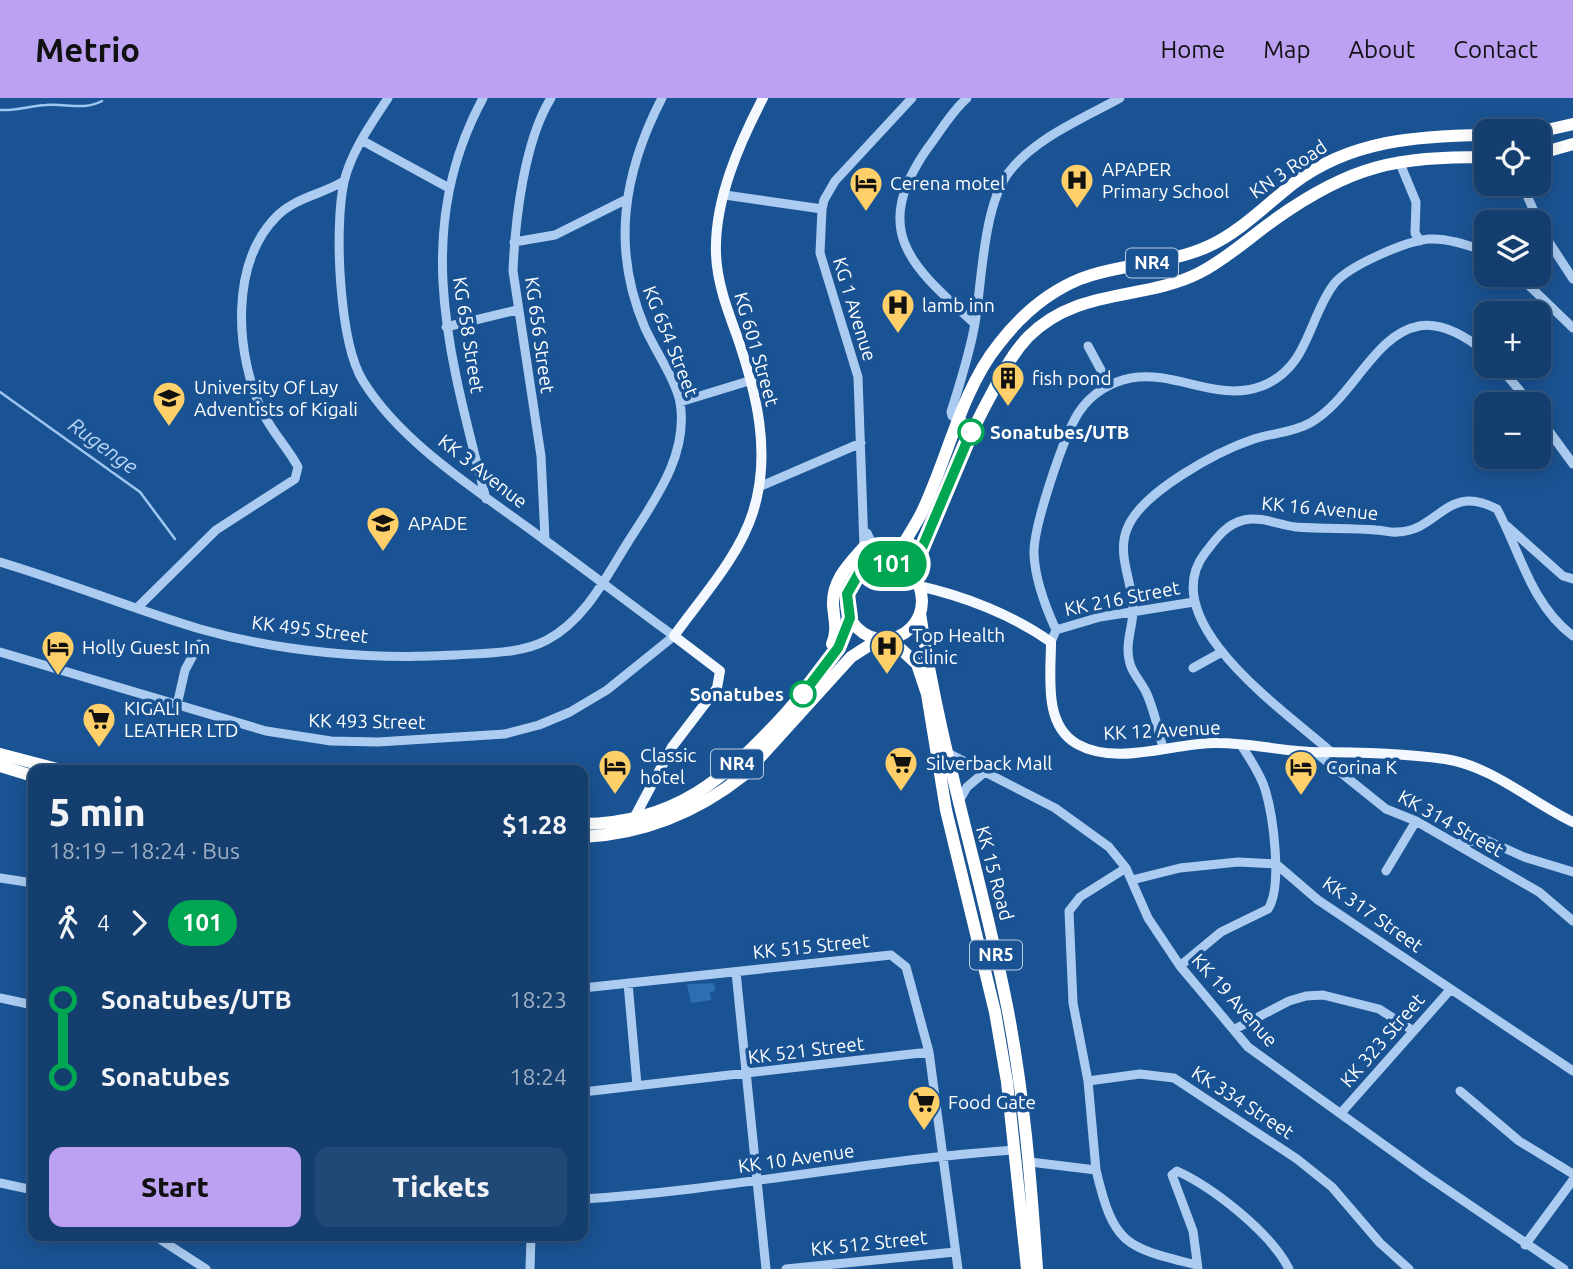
<!DOCTYPE html>
<meta charset="utf-8">
<style>
body{margin:0;font-family:Ubuntu,sans-serif;background:#214976;color:#f1f3f6;height:100vh;display:flex;flex-direction:column;font-size:26px;white-space:nowrap}
*{box-sizing:border-box;margin:0}
p{font-size:23px;color:#9daec2}
.icon{flex:none;width:38px;height:38px;fill:none;stroke:currentColor;stroke-width:2;stroke-linecap:round;stroke-linejoin:round}
.map{position:relative;flex:1;overflow:hidden}
.details{position:absolute;left:28px;top:667px;width:560px;height:476px;display:flex;flex-direction:column;background:#143e6e;border-radius:14px;box-shadow:0 4px 18px #0003,0 0 0 2px #335781}
.details>*{flex:none}
.badge{padding:0 14px;border-radius:23px;font-size:24px;line-height:46px}
.tools{position:absolute;left:1474px;top:21px;display:grid;gap:14px}
.tools a{display:grid;place-items:center;width:77px;height:77px;border-radius:14px;background:#143e6e;box-shadow:0 4px 18px #0003,0 0 0 2px #335781;font-size:35px}
.map>.badge{position:absolute;translate:-50% -50%;box-shadow:0 0 0 4px #fff}
.legs{display:flex;align-items:center;gap:10px;height:77px;padding:0 21px;font-size:23px}
.legs p{margin-inline-start:auto}
.headline{display:flex;align-items:center;justify-content:space-between;height:119px;padding:0 21px}
h1{font-size:38px;font-weight:800;line-height:52px}
.action{display:flex;gap:14px;margin-top:auto;padding:14px 21px}
.action a{flex:1;height:80px;border-radius:14px;background:#bca0f2;color:#111;font-size:28px;font-weight:800;line-height:80px;text-align:center}
.action a+a{background:#214976;color:#f1f3f6}
ul{padding:0 21px;list-style:none}
li{display:flex;align-items:center;gap:24px;height:77px;font-size:26px}
li i{display:grid;place-items:center;width:10px;height:100%;margin:0 9px;background:currentColor}
li i::after{content:'';width:18px;height:18px;margin:-9px;border:5px solid;border-radius:50%;background:#143e6e}
li p{margin-inline-start:auto}
li:first-child i{background:linear-gradient(#0000 50%,currentColor 0)}
li:last-child i{background:linear-gradient(currentColor 50%,#0000 0)}
header{display:flex;align-items:center;gap:42px;box-sizing:border-box;height:98px;padding:0 35px;background:#bca0f2;color:#111}
header strong{font-size:33px}
nav{display:flex;gap:38px;margin-inline-start:auto;font-size:24px}
.map>svg:first-child{display:block}
.green{fill:#2d6db2}
.lines{fill:none;stroke-linecap:round;stroke-linejoin:round}
.stream{stroke:#9ec7f2;stroke-width:2.5}
.minor{stroke:#abccf0;stroke-width:9}
.major{stroke:#f3f8ff;stroke-width:10}
.highway{stroke:#fff;stroke-width:12}
.line-1-casing{stroke:#fff;stroke-width:16}
.line-1{stroke:#00a651;stroke-width:10}
.stop-1-dot{fill:#fff;stroke:#00a651;stroke-width:3.5}
.labels{text-anchor:middle;stroke-width:7;stroke-linejoin:round;paint-order:stroke}
.shield{fill:#1a5393;stroke:#bacbdf;stroke-width:2}
.shield-label{font-size:18px;font-weight:bold;fill:#fff}
.poi-label{font-size:19px;fill:#fff;stroke:#1a5393;text-anchor:start}
.street-label{font-size:19px;fill:#fff;stroke:#1a5393}
.stop-label{font-size:19px;font-weight:bold;fill:#fff;stroke:#1a5393;text-anchor:start}
.water-label{font-size:21px;font-style:italic;fill:#b7d6f6;stroke:#1a5393}
</style>
<header>
<strong>Metrio</strong>
<nav><a>Home</a><a>Map</a><a>About</a><a>Contact</a></nav>
</header>
<div class="map">
<svg width="1573" height="1171" viewBox="0 0 1573 1171">
<rect width="100%" height="100%" fill="#1a5393"/>
<path class="green" d="M714,885L715,893L710,894L711,902L691,905L687,886Z"/>
<g class="lines">
<path class="stream" d="M0,12C16,13 30,8 46,7C66,5 83,13 102,3
M0,294L140,394L175,441"/>
<path class="minor" d="M483,0C410,135 451,262 486,401
M967,0C951,14 940,34 927,51C869,135 913,169 975,226
M363,43L449,90
M1399,63L1416,104L1415,135L1420,143
M1522,86L1545,138L1573,181
M725,97L822,111
M514,144L555,137L625,102
M1518,177L1573,230
M446,229L517,212
M1088,248L1109,287
M1499,268L1531,306
M680,304L752,282
M1538,318L1573,366
M973,329L952,318L951,314C960,285 970,255 975,225C982,184 983,108 1009,74C1035,40 1084,20 1120,0
M759,389L861,345
M1507,428L1563,478L1573,481
M867,435L881,465
M545,441L541,358L513,173C515,123 524,43 551,0
M0,464C67,484 133,511 200,531C281,554 372,562 455,557C485,555 521,556 547,542C585,522 606,479 628,444C654,403 689,357 680,304C676,283 655,252 645,230C611,151 623,75 662,0
M868,468L864,449L858,279L820,155L822,111L824,102L835,83L912,0
M137,510L216,432L295,381L298,369C288,350 272,334 263,315C235,257 229,165 278,117C297,99 323,96 344,83
M1056,532L1100,519L1194,504
M1051,544L1056,532C1045,508 1035,482 1034,456C1033,429 1064,337 1079,314C1091,296 1110,284 1131,280C1176,272 1217,305 1262,288C1309,270 1308,220 1334,186C1348,168 1406,143 1429,141C1448,140 1469,147 1486,154
M0,554L266,633L331,643L378,644L505,636L539,627L570,614L607,592L674,538C631,507 589,474 546,443C485,397 404,349 363,283C339,244 334,129 344,84C351,54 371,26 388,0
M1193,570L1220,555
M177,607L185,572L199,546
M1163,650C1158,631 1154,611 1146,594C1142,586 1136,579 1132,571C1123,550 1132,533 1133,514C1134,486 1116,458 1127,431C1141,394 1218,353 1254,341C1272,335 1292,335 1310,325C1352,302 1374,236 1419,228C1443,224 1469,240 1486,255
M1329,652C1286,614 1153,523 1205,455C1216,441 1226,426 1244,422C1261,418 1279,427 1296,429C1323,431 1350,430 1376,432C1383,432 1390,435 1397,434C1440,433 1446,384 1497,411C1521,456 1531,506 1573,538
M946,654L1055,710L1109,749L1126,770L1148,820L1180,868L1248,949L1427,1078L1564,1171
M1315,654L1386,711L1416,723L1539,794L1573,823
M959,703L967,689L986,673
M1457,746L1484,741L1524,759L1573,774
M1386,773L1416,723
M0,780L33,785
M1132,782L1180,770L1238,764L1276,766L1318,802L1573,973
M1180,868L1221,834L1268,811C1283,788 1273,717 1265,691C1260,675 1250,661 1241,647
M736,874L766,1171
M628,885L637,987
M583,890L891,857L906,869L929,954
M0,900L33,907
M1235,931L1289,903L1306,898L1323,897L1379,911L1412,932
M1088,983L1140,976L1174,980L1297,1061L1332,1089L1380,1145L1409,1171
M1460,993L1519,1043L1573,1076
M583,994L929,954L958,1171
M1341,1015L1450,892
M1030,1064L1096,1072C1114,1148 1125,1149 1197,1167
M1096,1072L1088,983L1073,905L1069,813L1080,799L1126,770
M0,1085L33,1092
M583,1101C727,1092 869,1062 1014,1052
M155,1138L206,1171
M1525,1147L1573,1082
M530,1171L531,1138
M786,1171L955,1154
M1198,1171L1193,1133L1172,1077L1177,1073C1214,1090 1271,1135 1289,1171"/>
<path class="major" d="M919,488C964,498 1013,517 1051,544C1051,577 1043,627 1077,646C1118,669 1174,644 1218,645C1250,645 1281,653 1313,654C1357,654 1401,655 1445,661C1492,668 1531,704 1573,724
M633,722L672,649L717,590L720,573L674,538C701,500 739,459 753,414C772,354 756,294 737,238C727,211 717,184 716,156C714,103 739,46 763,0"/>
<path class="highway" d="M1538,34L1573,26
M1538,56L1573,46
M846 503a38 38 0 1 1 76 0a38 38 0 1 1-76 0Z
M891,466C901,449 912,433 921,416C947,363 961,293 998,247C1020,218 1046,195 1080,181C1121,165 1168,167 1209,148C1240,134 1267,106 1294,85C1351,42 1417,38 1486,37
M911,476C938,417 959,355 991,297C1001,277 1012,256 1028,239C1077,189 1144,203 1199,175C1227,161 1251,138 1277,120C1352,67 1396,59 1486,59
M920,515C939,648 981,776 1007,908C1024,995 1031,1083 1037,1171
M890,541L917,566L927,596L946,712L995,914L1007,984L1027,1171
M832,546C838,532 834,522 833,507C832,482 849,466 864,449
M0,656L61,672
M0,668L33,678
M583,726C675,725 725,681 784,617C813,584 834,561 850,520
M583,739C643,736 696,715 744,677L851,559L879,541"/>
</g>
<g class="lines">
<defs>
<path id="line-1" d="M803,596L838,550L850,520L847,496L859,475L881,465L902,469L911,476L971,334"/>
</defs>
<use href="#line-1" class="line-1-casing"/>
<use href="#line-1" class="line-1"/>
</g>
<defs>
<symbol id="hospital-pin" viewBox="-11 -11 22 30"><path d="M0 17L-7.5 6A9.5 9.5 0 1 1 7.5 6Z" fill="#ffcf69" stroke="#1a5393"/><path d="M-5-5h3v3.5h4V-5h3V5h-3V1.5h-4V5h-3Z" fill="#111"/></symbol>
<symbol id="hotel-pin" viewBox="-11 -11 22 30"><path d="M0 17L-7.5 6A9.5 9.5 0 1 1 7.5 6Z" fill="#ffcf69" stroke="#1a5393"/><path d="M-6-4.5h1.5V1H6V5H4.5V3h-9V5H-6ZM-4 0a1.8 1.8 0 1 1 3.6 0ZM.5 0V-2.5h3Q6-2.5 6 0Z" fill="#111"/></symbol>
<symbol id="building-pin" viewBox="-11 -11 22 30"><path d="M0 17L-7.5 6A9.5 9.5 0 1 1 7.5 6Z" fill="#ffcf69" stroke="#1a5393"/><path d="M-4-6H4V6H1V3H-1V6H-4ZM-2.5-4.3h1.7v1.8h-1.7ZM.8-4.3h1.7v1.8H.8ZM-2.5-1h1.7V.8h-1.7ZM.8-1h1.7V.8H.8Z" fill="#111"/></symbol>
<symbol id="university-pin" viewBox="-11 -11 22 30"><path d="M0 17L-7.5 6A9.5 9.5 0 1 1 7.5 6Z" fill="#ffcf69" stroke="#1a5393"/><path d="M0-5L7-2L0 1L-7-2ZM-4 1L0 2.5L4 1V4Q0 6-4 4Z" fill="#111"/></symbol>
<symbol id="school-pin" viewBox="-11 -11 22 30"><path d="M0 17L-7.5 6A9.5 9.5 0 1 1 7.5 6Z" fill="#ffcf69" stroke="#1a5393"/><path d="M0-5L7-2L0 1L-7-2ZM-4 1L0 2.5L4 1V4Q0 6-4 4Z" fill="#111"/></symbol>
<symbol id="supermarket-pin" viewBox="-11 -11 22 30"><path d="M0 17L-7.5 6A9.5 9.5 0 1 1 7.5 6Z" fill="#ffcf69" stroke="#1a5393"/><path d="M-6-5.5h2.5l.6 2H6L4.5 2H-2.5L-4.4-4H-6ZM-1.5 3.2a1.3 1.3 0 1 0 .1 0ZM3 3.2a1.3 1.3 0 1 0 .1 0Z" fill="#111"/></symbol>
</defs>
<g fill-rule="evenodd">
<use href="#hospital-pin" x="1058" y="63" width="38" height="52"/>
<use href="#hotel-pin" x="847" y="66" width="38" height="52"/>
<use href="#hospital-pin" x="879" y="188" width="38" height="52"/>
<use href="#building-pin" x="989" y="261" width="38" height="52"/>
<use href="#university-pin" x="150" y="281" width="38" height="52"/>
<use href="#school-pin" x="364" y="406" width="38" height="52"/>
<use href="#hospital-pin" x="868" y="529" width="38" height="52"/>
<use href="#hotel-pin" x="39" y="530" width="38" height="52"/>
<use href="#supermarket-pin" x="80" y="602" width="38" height="52"/>
<use href="#supermarket-pin" x="882" y="646" width="38" height="52"/>
<use href="#hotel-pin" x="596" y="649" width="38" height="52"/>
<use href="#hotel-pin" x="1282" y="650" width="38" height="52"/>
<use href="#supermarket-pin" x="905" y="985" width="38" height="52"/>
</g>
<g class="stop-1-dot">
<circle cx="971" cy="334" r="12"/>
<circle cx="803" cy="596" r="12"/>
</g>
<g class="labels">
<g class="shield">
<rect x="1126" y="150.5" width="52" height="29" rx="5"/>
<rect x="711" y="651.5" width="52" height="29" rx="5"/>
<rect x="970" y="842.5" width="52" height="29" rx="5"/>
</g>
<g class="shield-label">
<text x="1152" y="171">NR4</text>
<text x="737" y="672">NR4</text>
<text x="996" y="863">NR5</text>
</g>
<g class="poi-label">
<text x="1102" y="78">APAPER<tspan x="1102" dy="22">Primary School</tspan></text>
<text x="890" y="92">Cerena motel</text>
<text x="922" y="214">lamb inn</text>
<text x="1032" y="287">fish pond</text>
<text x="194" y="296">University Of Lay<tspan x="194" dy="22">Adventists of Kigali</tspan></text>
<text x="408" y="432">APADE</text>
<text x="912" y="544">Top Health<tspan x="912" dy="22">Clinic</tspan></text>
<text x="82" y="556">Holly Guest Inn</text>
<text x="124" y="617">KIGALI<tspan x="124" dy="22">LEATHER LTD</tspan></text>
<text x="640" y="664">Classic<tspan x="640" dy="22">hotel</tspan></text>
<text x="926" y="672">Silverback Mall</text>
<text x="1326" y="676">Corina K</text>
<text x="948" y="1011">Food Gate</text>
</g>
<g class="street-label">
<text transform="translate(1288 71) rotate(-34)" y="7">KN 3 Road</text>
<text transform="translate(855 211) rotate(73)" y="7">KG 1 Avenue</text>
<text transform="translate(469 237) rotate(81)" y="7">KG 658 Street</text>
<text transform="translate(540 237) rotate(82)" y="7">KG 656 Street</text>
<text transform="translate(671 243) rotate(68)" y="7">KG 654 Street</text>
<text transform="translate(757 251) rotate(74)" y="7">KG 601 Street</text>
<text transform="translate(483 373) rotate(38)" y="7">KK 3 Avenue</text>
<text transform="translate(1320 410) rotate(5)" y="7">KK 16 Avenue</text>
<text transform="translate(1122 500) rotate(-11)" y="7">KK 216 Street</text>
<text transform="translate(310 531) rotate(7)" y="7">KK 495 Street</text>
<text transform="translate(367 623) rotate(1)" y="7">KK 493 Street</text>
<text transform="translate(1162 632) rotate(-3)" y="7">KK 12 Avenue</text>
<text transform="translate(1451 725) rotate(29)" y="7">KK 314 Street</text>
<text transform="translate(995 775) rotate(75)" y="7">KK 15 Road</text>
<text transform="translate(1373 816) rotate(35)" y="7">KK 317 Street</text>
<text transform="translate(811 848) rotate(-6)" y="7">KK 515 Street</text>
<text transform="translate(1235 902) rotate(48)" y="7">KK 19 Avenue</text>
<text transform="translate(1382 942) rotate(-49)" y="7">KK 323 Street</text>
<text transform="translate(806 952) rotate(-7)" y="7">KK 521 Street</text>
<text transform="translate(1243 1004) rotate(33)" y="7">KK 334 Street</text>
<text transform="translate(796 1060) rotate(-8)" y="7">KK 10 Avenue</text>
<text transform="translate(869 1145) rotate(-6)" y="7">KK 512 Street</text>
</g>
<g class="stop-label">
<text x="990" y="341">Sonatubes/UTB</text>
<text x="784" y="603" text-anchor="end">Sonatubes</text>
</g>
<g class="water-label">
<text transform="translate(103 348) rotate(36)" y="7">Rugenge</text>
</g>
</g>
</svg>
<div class="tools">
<a><svg class="icon" aria-label="locate" viewBox="0 0 24 24"><circle cx="12" cy="12" r="6"/><path d="M12 2v4M12 18v4M2 12h4M18 12h4"/></svg></a>
<a><svg class="icon" aria-label="layers" viewBox="0 0 24 24"><path d="M12 4l9 5-9 5-9-5zM3 14l9 5 9-5"/></svg></a>
<a>+</a>
<a>−</a>
</div>
<b class="badge" style="left:892px;top:466px;background:#00a651;color:#fff">101</b>
<section class="details">
<div class="headline"><div><h1>5 min</h1><p>18:19 – 18:24 · Bus</p></div><b>$1.28</b></div>
<div class="legs"><svg class="icon" aria-label="walk" viewBox="0 0 24 24"><circle cx="13" cy="4" r="2"/><path d="M13 8l-2 6 4 7M11 14l-3 7M7 12l3-4h3l4 4"/></svg>4<svg class="icon" aria-label="forward" viewBox="0 0 24 24"><path d="M9 5l7 7-7 7"/></svg><b class="badge" style="background:#00a651;color:#fff">101</b></div>
<ul>
<li><i style="color:#00a651"></i><b>Sonatubes/UTB</b><p>18:23</p></li>
<li><i style="color:#00a651"></i><b>Sonatubes</b><p>18:24</p></li>
</ul>
<div class="action"><a>Start</a><a>Tickets</a></div>
</section>
</div>
